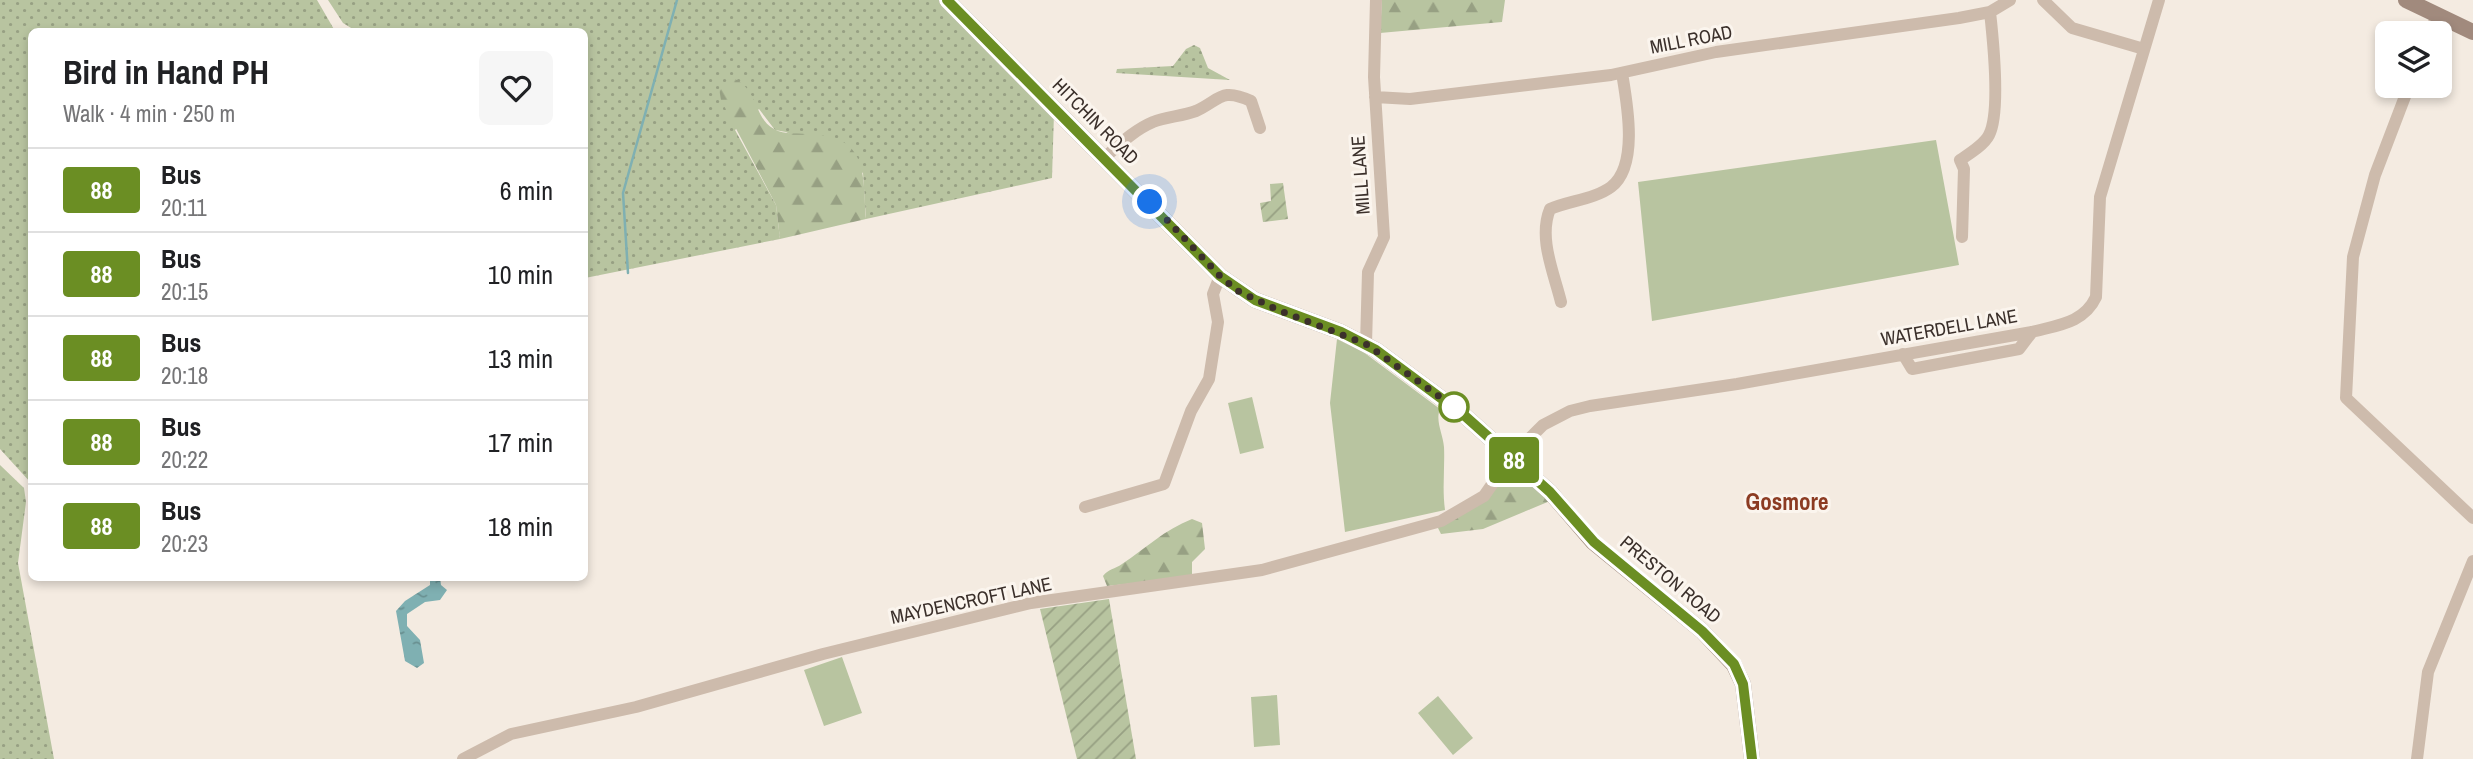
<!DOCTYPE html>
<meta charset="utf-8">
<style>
body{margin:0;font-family:"Archivo Narrow",sans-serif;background:#f6f6f6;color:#202124;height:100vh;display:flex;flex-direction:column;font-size:26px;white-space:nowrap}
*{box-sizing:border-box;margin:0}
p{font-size:23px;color:#757577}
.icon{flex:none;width:38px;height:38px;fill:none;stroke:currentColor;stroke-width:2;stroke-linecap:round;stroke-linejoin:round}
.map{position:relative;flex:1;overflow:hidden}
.drawer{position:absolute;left:28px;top:28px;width:560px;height:553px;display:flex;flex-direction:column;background:#fff;border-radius:10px;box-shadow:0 4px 10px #0003}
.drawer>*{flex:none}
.badge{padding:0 14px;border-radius:5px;font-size:24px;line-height:46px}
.buttons{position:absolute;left:2375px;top:21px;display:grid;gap:14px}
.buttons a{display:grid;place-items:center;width:77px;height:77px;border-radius:10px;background:#fff;box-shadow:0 4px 10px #0003;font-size:35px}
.you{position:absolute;width:35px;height:35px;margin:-18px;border:5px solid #fff;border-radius:50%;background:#1a73e8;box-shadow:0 0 0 10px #1a73e833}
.map>.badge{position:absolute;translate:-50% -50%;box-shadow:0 0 0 4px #fff}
.round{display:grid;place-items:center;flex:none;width:74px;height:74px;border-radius:10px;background:#f6f6f6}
.headline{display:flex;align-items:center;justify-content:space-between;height:119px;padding:0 35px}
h1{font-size:33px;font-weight:700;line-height:52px}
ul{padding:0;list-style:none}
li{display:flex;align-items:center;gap:21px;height:84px;padding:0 35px;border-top:2px solid #e0e0e0}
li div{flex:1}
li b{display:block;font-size:26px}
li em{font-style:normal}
li .badge{min-width:77px;font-weight:700;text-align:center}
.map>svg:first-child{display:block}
.grass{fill:url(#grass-dots)}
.forest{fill:url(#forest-firs)}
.park{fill:#b8c4a0}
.garden{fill:url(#garden-furrows)}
.water{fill:url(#water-ripples)}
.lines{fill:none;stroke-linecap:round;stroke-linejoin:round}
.stream{stroke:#7fb0b2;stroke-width:2.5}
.street{stroke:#cdbbac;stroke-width:12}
.secondary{stroke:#a18a7d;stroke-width:16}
.line-casing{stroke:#fff;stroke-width:16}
.line{stroke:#6b8e23;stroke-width:10}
.walk{stroke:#3b302b;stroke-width:7;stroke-dasharray:0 12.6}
.stop-dot{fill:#fff;stroke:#6b8e23;stroke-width:3.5}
.labels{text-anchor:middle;stroke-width:6;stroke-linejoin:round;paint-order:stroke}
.street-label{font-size:19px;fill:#3b302b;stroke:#fbf5ee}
.quarter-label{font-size:23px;font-weight:bold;fill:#8c3b22;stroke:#fbf5ee}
</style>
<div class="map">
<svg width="2473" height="759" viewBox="0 0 2473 759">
<defs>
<pattern id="grass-dots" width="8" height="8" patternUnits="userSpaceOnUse" patternTransform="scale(1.75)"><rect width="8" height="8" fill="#b8c4a0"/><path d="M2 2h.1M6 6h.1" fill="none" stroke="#97a083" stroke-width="1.8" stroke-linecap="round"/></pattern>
<pattern id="forest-firs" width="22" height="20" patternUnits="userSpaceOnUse" patternTransform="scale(1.75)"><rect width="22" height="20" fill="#b8c4a0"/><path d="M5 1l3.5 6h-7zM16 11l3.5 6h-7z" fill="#97a083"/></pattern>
<pattern id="garden-furrows" width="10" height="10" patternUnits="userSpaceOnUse" patternTransform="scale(1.75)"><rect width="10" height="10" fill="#b8c4a0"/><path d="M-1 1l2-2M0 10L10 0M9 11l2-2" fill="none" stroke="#97a083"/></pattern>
<pattern id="water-ripples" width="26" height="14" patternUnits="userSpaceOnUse" patternTransform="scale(1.75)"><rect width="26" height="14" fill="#7fb0b2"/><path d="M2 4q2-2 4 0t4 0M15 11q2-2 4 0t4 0" fill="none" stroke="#699091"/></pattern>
</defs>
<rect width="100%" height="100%" fill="#f4ebe1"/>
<path class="grass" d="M0,0H317L335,31L32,32L31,483L0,449Z
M328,0H942L1054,113L1052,178L866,219L863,173L786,132L775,130L759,109L735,130L776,205L780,239L585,278L584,32L356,31L343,23Z
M1194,45L1200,48L1208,68L1230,80L1116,73L1117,69L1173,66L1186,49Z
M0,465L24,488L26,502L18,563L54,759H0Z"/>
<path class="forest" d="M1382,0H1505L1502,22L1380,33Z
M731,77C760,89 753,118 774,129C784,135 800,133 811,134C868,137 863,173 866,219L780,239L776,205L721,100L719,88Z
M1511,464L1550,501L1483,529L1441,534L1437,526L1474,507Z
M1192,519L1202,523L1205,549L1192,562V577L1107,586L1103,576C1108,569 1115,569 1122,564C1146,548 1164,530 1192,519Z"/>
<path class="park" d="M1936,140L1959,265L1652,321L1638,182Z
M1337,339L1362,351L1440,409C1435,421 1443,434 1444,447C1445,468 1442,488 1445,510L1345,532L1330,403Z
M1252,397L1264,448L1240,454L1228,403Z
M842,657L862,713L824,726L804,670Z
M1277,695L1280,745L1254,747L1251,697Z
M1438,696L1473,738L1453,755L1418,713Z"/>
<path class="garden" d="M1283,183L1288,219L1263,222L1260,203L1271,201L1270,184Z
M1109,599L1136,759H1077L1040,609Z"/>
<path class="water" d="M430,578H440L441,585L447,590L440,600L425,602L407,614V626L420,640L424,663L417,668L405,661L396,611L405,601L430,585Z"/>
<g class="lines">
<path class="stream" d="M628,273L623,193L677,0"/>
<path class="street" d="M2043,0L2072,28L2144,49
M2430,33L2437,15
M2409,86L2375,175L2353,257L2346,398L2473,518
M1375,97L1410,99L1611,75L1716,52L1959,18L1990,12L2010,0
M1104,158C1119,145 1134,130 1153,122C1166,117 1182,116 1196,111C1220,100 1221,87 1251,101L1260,128
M1962,237L1964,169L1960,160C1969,154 1984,145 1989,135C2001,112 1993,39 1990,12
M1561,302C1554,273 1538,238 1550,209C1568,201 1595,199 1611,187C1639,166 1627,103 1622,73
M1366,344L1368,272L1384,237L1374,77L1376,0
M1903,354L1912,369L2019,349L2032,332
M1085,507L1164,484L1191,411L1209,379L1218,322L1213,294L1220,276
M463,759L511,734L636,707L823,654L1031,603L1262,570L1441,521L1484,496L1511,457L1543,425L1570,411L1590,406L1737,384L2032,332C2058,325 2084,323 2096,297L2100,197L2159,0
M2417,759L2428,672L2473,561"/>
<path class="secondary" d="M947,0L1220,276L1255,300L1341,332L1376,350L1465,416L1550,492L1593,542L1702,631L1734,665L1743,684L1752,759
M2406,0L2473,32"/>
</g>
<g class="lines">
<defs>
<path id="line" d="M947,0L1220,276L1255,300L1341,332L1376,350L1465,416L1550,492L1594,542L1702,631L1734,664L1743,684L1752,759"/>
</defs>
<use href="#line" class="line-casing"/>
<use href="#line" class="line"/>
<path class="walk" d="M1150,202L1220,276L1238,291L1278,310L1366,344L1454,407"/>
</g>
<circle class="stop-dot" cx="1454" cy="407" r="14"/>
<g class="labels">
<g class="street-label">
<text transform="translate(1691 39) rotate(-11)" y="7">MILL ROAD</text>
<text transform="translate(1096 121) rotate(45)" y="7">HITCHIN ROAD</text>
<text transform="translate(1360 175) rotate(-94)" y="7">MILL LANE</text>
<text transform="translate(1949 327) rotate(-10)" y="7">WATERDELL LANE</text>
<text transform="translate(1671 579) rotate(40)" y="7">PRESTON ROAD</text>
<text transform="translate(971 600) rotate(-12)" y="7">MAYDENCROFT LANE</text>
</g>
<g class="quarter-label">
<text x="1787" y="510">Gosmore</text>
</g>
</g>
</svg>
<div class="buttons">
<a><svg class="icon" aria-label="layers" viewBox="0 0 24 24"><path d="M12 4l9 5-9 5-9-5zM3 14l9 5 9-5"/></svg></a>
</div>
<div class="you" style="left:1150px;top:202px"></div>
<b class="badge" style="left:1514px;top:460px;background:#6b8e23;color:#fff">88</b>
<section class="drawer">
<div class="headline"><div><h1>Bird in Hand PH</h1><p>Walk · 4 min · 250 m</p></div><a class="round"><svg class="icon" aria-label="heart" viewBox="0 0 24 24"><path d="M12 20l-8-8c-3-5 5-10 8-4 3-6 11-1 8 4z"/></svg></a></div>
<ul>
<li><span class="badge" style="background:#6b8e23;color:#fff">88</span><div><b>Bus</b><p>20:11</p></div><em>6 min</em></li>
<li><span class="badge" style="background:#6b8e23;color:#fff">88</span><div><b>Bus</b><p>20:15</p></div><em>10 min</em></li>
<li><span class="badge" style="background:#6b8e23;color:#fff">88</span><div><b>Bus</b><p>20:18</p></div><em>13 min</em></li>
<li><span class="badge" style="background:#6b8e23;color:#fff">88</span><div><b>Bus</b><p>20:22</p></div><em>17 min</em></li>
<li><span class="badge" style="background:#6b8e23;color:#fff">88</span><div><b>Bus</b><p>20:23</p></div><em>18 min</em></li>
</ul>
</section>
</div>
